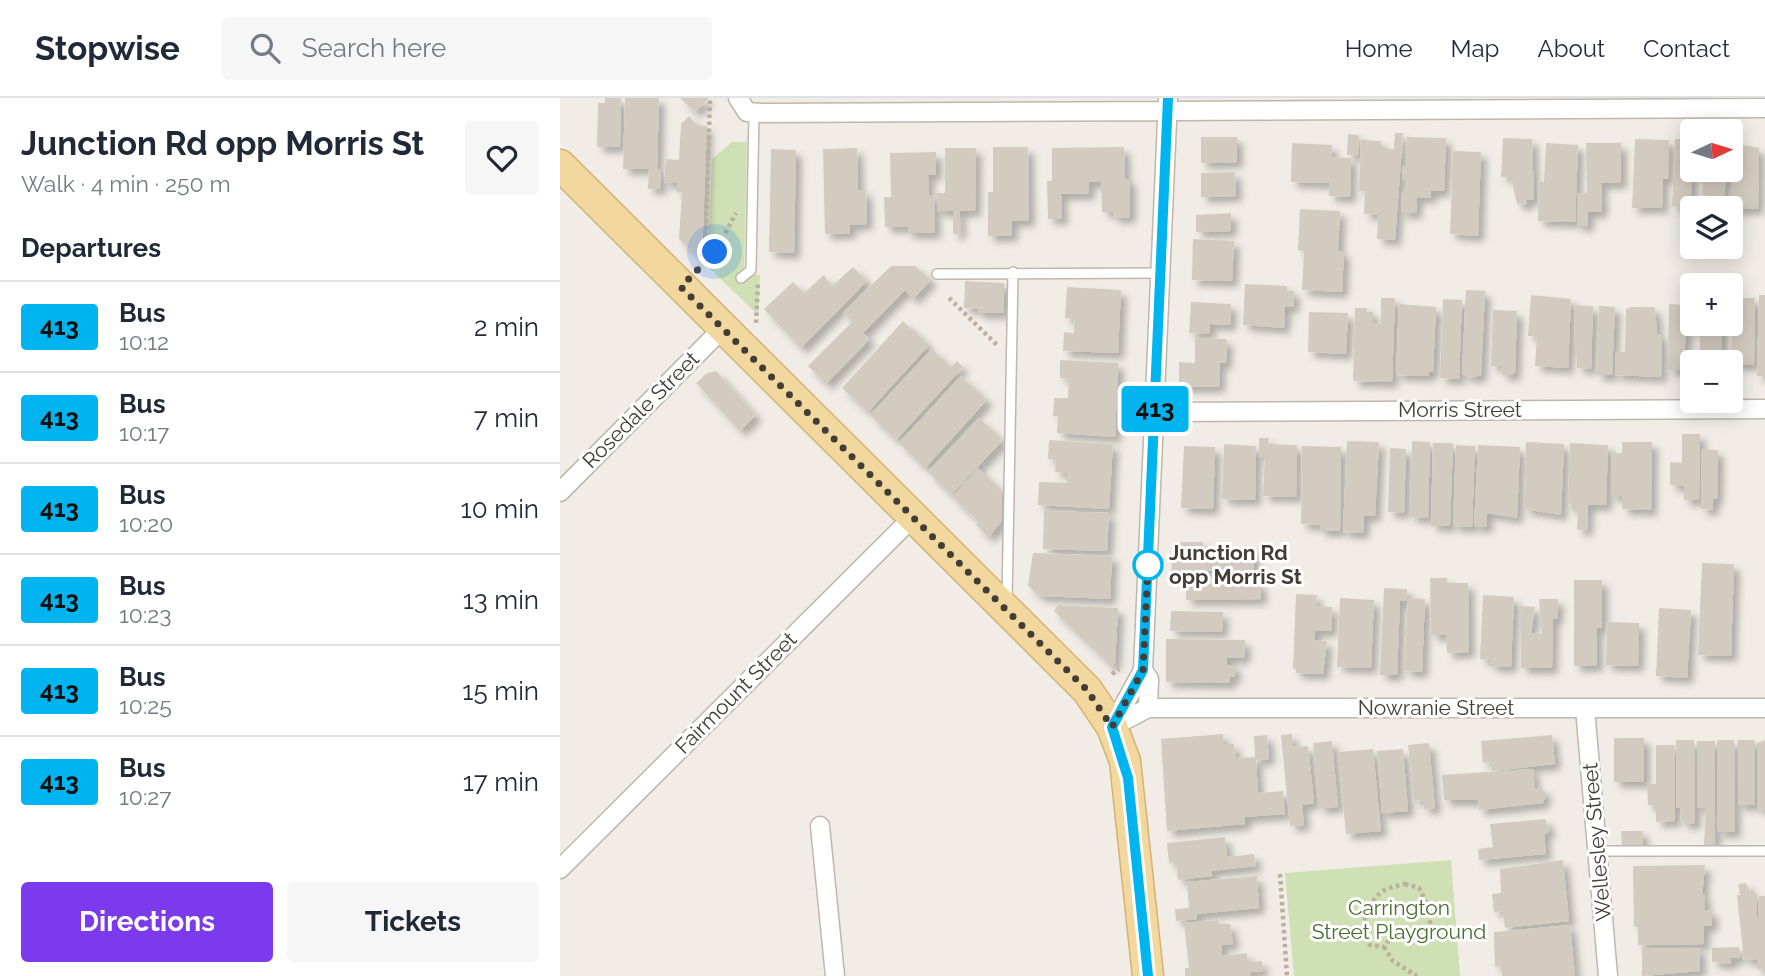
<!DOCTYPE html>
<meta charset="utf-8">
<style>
body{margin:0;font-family:Raleway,sans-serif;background:#f6f6f7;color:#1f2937;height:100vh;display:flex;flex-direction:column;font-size:26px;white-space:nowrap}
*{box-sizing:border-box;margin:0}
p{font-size:23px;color:#747a83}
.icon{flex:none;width:38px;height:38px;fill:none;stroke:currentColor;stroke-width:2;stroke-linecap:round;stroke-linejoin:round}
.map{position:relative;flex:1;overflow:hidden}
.details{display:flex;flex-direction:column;background:#fff;width:560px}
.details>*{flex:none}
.badge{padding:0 14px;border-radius:5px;font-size:24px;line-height:46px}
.needle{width:46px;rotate:86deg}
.buttons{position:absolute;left:1120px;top:21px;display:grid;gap:14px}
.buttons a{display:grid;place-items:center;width:63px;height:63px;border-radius:7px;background:#fff;box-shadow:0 4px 18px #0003;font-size:35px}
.you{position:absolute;width:35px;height:35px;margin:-18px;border:5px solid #fff;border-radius:50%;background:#1a73e8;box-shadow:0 0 0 10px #1a73e833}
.map>.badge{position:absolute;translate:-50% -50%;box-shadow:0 0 0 4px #fff}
h2{padding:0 21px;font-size:26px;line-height:63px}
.round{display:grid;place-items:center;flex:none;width:74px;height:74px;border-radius:7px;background:#f6f6f7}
.overview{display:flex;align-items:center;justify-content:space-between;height:119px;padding:0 21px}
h1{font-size:33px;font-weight:700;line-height:52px}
.primary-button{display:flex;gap:14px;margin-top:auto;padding:14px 21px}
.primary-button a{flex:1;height:80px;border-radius:7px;background:#7c3aed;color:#fff;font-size:28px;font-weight:700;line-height:80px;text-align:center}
.primary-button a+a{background:#f6f6f7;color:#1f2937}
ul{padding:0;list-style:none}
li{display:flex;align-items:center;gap:21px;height:91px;padding:0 21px;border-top:2px solid #e0e1e3}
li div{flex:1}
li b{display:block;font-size:26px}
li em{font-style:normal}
li .badge{min-width:77px;font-weight:700;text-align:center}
header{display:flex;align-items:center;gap:42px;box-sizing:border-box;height:98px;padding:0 35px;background:#fff;border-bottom:2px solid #e0e1e3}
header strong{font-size:33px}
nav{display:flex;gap:38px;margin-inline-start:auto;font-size:24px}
.search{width:490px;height:63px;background:#f6f6f7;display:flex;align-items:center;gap:18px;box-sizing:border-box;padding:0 24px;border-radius:7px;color:#747a83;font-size:26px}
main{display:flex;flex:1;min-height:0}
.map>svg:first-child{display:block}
.green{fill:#cee0b4}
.building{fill:#d4cbc0;filter:url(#shadow)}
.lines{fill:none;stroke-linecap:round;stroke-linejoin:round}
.service-casing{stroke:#beb7ad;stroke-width:12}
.minor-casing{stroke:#beb7ad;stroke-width:21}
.primary-casing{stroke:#d4b371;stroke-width:33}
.path{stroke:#bbaf9d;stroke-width:4.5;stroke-dasharray:3.5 3.5;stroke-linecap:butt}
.service{stroke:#fff;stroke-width:9}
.minor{stroke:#fff;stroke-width:18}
.primary{stroke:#f2d79f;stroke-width:30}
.line-casing{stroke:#fff;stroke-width:16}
.line{stroke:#00b5ef;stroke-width:10}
.walk{stroke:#433d36;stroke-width:7;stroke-dasharray:0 12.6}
.stop-dot{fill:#fff;stroke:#00b5ef;stroke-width:3.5}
.labels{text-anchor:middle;stroke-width:6;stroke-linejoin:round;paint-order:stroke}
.street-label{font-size:21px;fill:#433d36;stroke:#fff}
.stop-label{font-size:21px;font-weight:bold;fill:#433d36;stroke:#fff;text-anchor:start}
.park-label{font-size:21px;fill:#4a6d31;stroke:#fff}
</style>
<header>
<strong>Stopwise</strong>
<div class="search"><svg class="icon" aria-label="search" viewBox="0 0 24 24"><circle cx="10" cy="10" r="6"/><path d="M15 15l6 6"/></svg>Search here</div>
<nav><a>Home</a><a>Map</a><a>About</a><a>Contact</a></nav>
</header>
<main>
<section class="details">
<div class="overview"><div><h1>Junction Rd opp Morris St</h1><p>Walk · 4 min · 250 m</p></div><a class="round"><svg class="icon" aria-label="heart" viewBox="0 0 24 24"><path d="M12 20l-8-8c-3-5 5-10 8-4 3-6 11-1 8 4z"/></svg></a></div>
<h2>Departures</h2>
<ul>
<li><span class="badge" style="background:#00b5ef;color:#111">413</span><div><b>Bus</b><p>10:12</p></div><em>2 min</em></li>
<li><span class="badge" style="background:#00b5ef;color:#111">413</span><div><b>Bus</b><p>10:17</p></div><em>7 min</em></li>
<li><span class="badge" style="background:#00b5ef;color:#111">413</span><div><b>Bus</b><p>10:20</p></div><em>10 min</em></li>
<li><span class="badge" style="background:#00b5ef;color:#111">413</span><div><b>Bus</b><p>10:23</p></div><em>13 min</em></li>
<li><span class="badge" style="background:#00b5ef;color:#111">413</span><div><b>Bus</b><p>10:25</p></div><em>15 min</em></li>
<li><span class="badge" style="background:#00b5ef;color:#111">413</span><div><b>Bus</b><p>10:27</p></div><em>17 min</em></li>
</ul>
<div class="primary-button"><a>Directions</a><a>Tickets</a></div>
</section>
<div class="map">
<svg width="1205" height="878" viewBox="0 0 1205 878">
<defs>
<filter id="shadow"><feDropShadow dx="6" dy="6" stdDeviation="3.5" flood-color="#0004"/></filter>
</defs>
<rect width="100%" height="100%" fill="#f1ede6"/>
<path class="green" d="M172,44H187L184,176L200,177L198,217L148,169L152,61Z
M891,762L900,878H734L725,775Z"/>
<path class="building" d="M45,0H61L60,49H37L38,5H45Z
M65,0H99L97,71H101L100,91H88L89,71H63Z
M120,0H149L135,14Z
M129,18L138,28H147L142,158L138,159L119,141L122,94H117V85H104L106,61L119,62L121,26Z
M835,35H843L835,142L817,141L818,117L804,116L805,93H799L801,42L821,43V51H834Z
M788,36L799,37L798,57H787Z
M641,39H677V64L641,65Z
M847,39L886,40L884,93H871L870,100L857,99L856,115H841L842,94H846L847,82H842L843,68H846Z
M943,40L972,41L974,102L967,101V107L957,106L951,79H941Z
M1075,41L1109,42L1108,81H1103L1102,110H1072Z
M1115,41H1132L1131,102L1121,101V109L1112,108Z
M732,45L772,47L771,59L791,60L790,99L769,98V85L731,84Z
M986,45L1018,47L1015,124L978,123L979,84H984Z
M1026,45H1061V85H1041L1042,114H1028V128H1017V95H1027Z
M1182,47L1199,50L1198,111H1171V84H1167V72H1171V63H1175L1176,51Z
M433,49H468L469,123H452V138H428V94H433Z
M564,49L565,81H570V119L553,120V114H542L541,84H529V96H501L502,121H488L487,83H492V50Z
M297,50L298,93L306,92L307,126L290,127V135L265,136L263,51Z
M385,50H416L415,113H400V136H393V113H377V95H385Z
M211,51L236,52L234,155L209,154Z
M893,53L921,54L918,138L890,136Z
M376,54V77H368L369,97H374L375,135H348V129H325L324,99H331L330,55Z
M1134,72H1166L1164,110L1151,109V97H1142L1143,75H1134Z
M675,74L676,98L641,99V75Z
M740,111L780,113L778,153H784L782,194L742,192L744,153L738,152Z
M671,115V133L636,134V117Z
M633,141L674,143L672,183L632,182Z
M331,168H355L371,182L353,201L345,192L303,235L310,241L266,286L248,268L292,224L283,215Z
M293,169L307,183L241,250L204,211L233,184L244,195L264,177L272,188Z
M405,183L444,185V215H418V211L404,210Z
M685,186L727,188V193H734L733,209H725L724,230L683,227Z
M507,189L561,192L558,255L503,253L504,234L514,235L515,221L505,220Z
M906,192L925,193L921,277L912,280L902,276Z
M971,197L1011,201L1008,270L975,268L977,238H968Z
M1199,197H1205V278H1197Z
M821,200H835L832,284L793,283L795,210H807V214H813V225L821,226Z
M1181,200H1195L1194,267L1171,266L1172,210H1181Z
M883,201L902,202L899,281L880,280Z
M631,204L671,206L670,227L650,226L649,236L629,235Z
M839,206L876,209L873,274H869V278L836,277Z
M1109,206L1128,207L1123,272H1108Z
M1015,207L1033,208L1031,271L1017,270V251H1014Z
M1039,208L1055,209L1052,277H1036Z
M1071,209H1095L1097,236L1102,237L1101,279L1055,277L1056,254H1065L1066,211Z
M933,212L957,213L955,274L952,277H942L941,268H931Z
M749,214L788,215L786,256L748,254Z
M343,223L369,247L308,314L282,290Z
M1133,226H1162L1161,264H1140V233H1133Z
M635,240L667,241L666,265H660L659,289H623L619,284V264L635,265Z
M372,251L391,269L397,263L403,269L336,342L310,317Z
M500,262L558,265L555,339L497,335L498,318H493L494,300H508L509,281L500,280Z
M156,273L196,317L180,333L136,285L147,275Z
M401,278L427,302L365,370L339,345Z
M419,320L443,342L391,397L368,374Z
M1122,336H1140L1139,402H1124V388L1110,387V364L1122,365Z
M699,340H709L708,346L737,347L736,399L703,398L705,359H699Z
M489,342L553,346L549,411L478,407L479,384L507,385V375L495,374L496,362L488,361Z
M787,343L819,344L815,418H804L803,435L783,434Z
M852,343L870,344L868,420L850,419Z
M966,344L1004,346L1001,417L964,411Z
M1062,344H1092L1091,412L1062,411V398H1051V355H1062Z
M873,345H893L890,428H871Z
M1010,345L1048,347L1046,407H1028L1027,432H1017L1018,414L1012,413V407L1008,406Z
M664,346L696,348L695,402L662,401Z
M896,347L915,348L912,429L893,428Z
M918,347L960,349L957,420L927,415V429H914Z
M624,348L655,349L653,411L621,410Z
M742,348L781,349L780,433H760V427L741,426Z
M830,350L846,351L844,415L828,414Z
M1142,351L1158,352L1157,401H1153V412L1141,411Z
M418,370L442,393L441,424L429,439L416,427L418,423L392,399Z
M484,413L549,415L547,453L483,451Z
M613,444H643V450H694V484H665V472L643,473V478H611Z
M473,455L552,458L550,501L480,498L468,488Z
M1142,465L1174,466L1171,558L1138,557Z
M870,480H887V485H908L909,554L887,555L886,537H871Z
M1014,482H1042V530H1037V568H1014Z
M701,485V501L626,502V486Z
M824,490L847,491L846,503H840L837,577H820Z
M736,496L757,497L756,508L772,509L771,533H755V542L767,543L763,576L736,575V571H733Z
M923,497L954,499L951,569L930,568L931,562L920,561Z
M780,500L814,502L811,570L777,569Z
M848,500L865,501L862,574L844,573Z
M979,501H998L997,521H993L992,570H961L960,508L975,509L971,535L982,536Z
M498,507L558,510L555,565L551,568L494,513Z
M1099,510L1131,512L1127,580L1096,578Z
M611,513L663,514L662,534L610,533Z
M1047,524L1079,525L1078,568L1046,567Z
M606,541L685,542L684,560H667V567H675V579H670V585L606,584Z
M663,636L664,646H674L676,660L695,659L694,638L707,637L709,661L696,662L698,695L723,693L725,716L685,719V726L607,733L601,641Z
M732,636L733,649L748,648L754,705L742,707L744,727L730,728L721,637Z
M992,637L995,666L932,673L931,664L923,665L921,643Z
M1054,640H1084V684H1054Z
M1116,642H1134L1135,725L1125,726L1120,720L1121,709L1116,710Z
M1157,642H1174L1175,734H1158Z
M1178,642H1195V707H1178Z
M1205,642V711L1197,712V645Z
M772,643L778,709L759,710L753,645Z
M1137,643H1155V747H1144L1146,710H1137Z
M869,645L875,710L864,711L863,702L854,703L848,647Z
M1096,647H1115V723L1096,724V708L1088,707L1087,686H1096Z
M813,651L821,733L786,736L778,654Z
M843,651L848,713L822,715L817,653Z
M973,671L975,691L982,690L986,695L983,705L919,712L918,702H884L882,677Z
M985,721L990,732L984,737L986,756L919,762L918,751L933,749L930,726Z
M1061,733H1083V747H1062Z
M665,739L667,759L694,756L696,768L651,773L652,778L618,782L616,764L609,765L607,745Z
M1003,762L1009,823L945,830L943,813L934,814L932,796L941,795L940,771Z
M1145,767L1142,798L1145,797V812L1152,813V828H1144V846L1078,847V829L1074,828L1073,768Z
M697,778L699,810L637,816V821L616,823L615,811L629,810L627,784Z
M1186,785L1191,796H1197V838L1199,798H1205V871H1197V861L1184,862L1177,797H1180L1178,786Z
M659,822V826H670L673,846L661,847L662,858L687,855V864L702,863L703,873L690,874L691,878H625V870H629L624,825Z
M1010,827L1015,878H942L941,868L935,869L934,834Z
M1179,849L1180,860H1171V866L1152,864V850Z
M1082,850H1140V873L1082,878Z"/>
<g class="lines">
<defs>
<path id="service" d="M377,176L601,175
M181,180L191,172L194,15
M447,503L453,174
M1040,753H1205"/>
<path id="minor" d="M178,0L187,14L203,15L1205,10
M595,314L1205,311
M0,394L162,231
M583,572L589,581L588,610
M1025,610L1048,878
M552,629L588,610H1205
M552,629L583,572L608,0
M260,728L275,878
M0,771L352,420"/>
<path id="primary" d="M0,67L527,592L552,629L565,663L588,878"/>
</defs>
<use href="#service" class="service-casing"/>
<use href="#minor" class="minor-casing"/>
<use href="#primary" class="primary-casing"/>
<path class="path" d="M145,163L155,154L176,115
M138,171L145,164L150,0
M389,200L438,248
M196,225L198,184
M552,576L559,571
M720,776L727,878
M845,786L859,790C868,807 876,824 864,841C852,842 843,838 831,840L824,849L810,847C797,833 806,809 819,796C825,790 837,788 845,786Z
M824,849L833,863L857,878"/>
<use href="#service" class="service"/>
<use href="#minor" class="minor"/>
<use href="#primary" class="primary"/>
</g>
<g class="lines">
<defs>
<path id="line" d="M588,878L568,680L552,629L583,572L608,0"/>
</defs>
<use href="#line" class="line-casing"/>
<use href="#line" class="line"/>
<path class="walk" d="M155,154L121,189L527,592L552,629L583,572L588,467"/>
</g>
<circle class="stop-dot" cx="588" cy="467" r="14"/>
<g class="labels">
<g class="street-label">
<text transform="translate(81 312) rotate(-45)" y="7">Rosedale Street</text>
<text x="900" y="319">Morris Street</text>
<text transform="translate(176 595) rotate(-45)" y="7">Fairmount Street</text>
<text x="876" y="617">Nowranie Street</text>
<text transform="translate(1037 744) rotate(-95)" y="7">Wellesley Street</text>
</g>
<g class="stop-label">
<text x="609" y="462">Junction Rd<tspan x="609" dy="24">opp Morris St</tspan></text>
</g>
<g class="park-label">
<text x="839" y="817">Carrington<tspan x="839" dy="24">Street Playground</tspan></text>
</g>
</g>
</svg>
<div class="buttons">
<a><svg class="needle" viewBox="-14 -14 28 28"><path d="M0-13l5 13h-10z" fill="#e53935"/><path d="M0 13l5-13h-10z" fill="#747a83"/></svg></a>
<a><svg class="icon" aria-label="layers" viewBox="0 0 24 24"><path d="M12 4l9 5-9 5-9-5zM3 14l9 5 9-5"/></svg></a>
<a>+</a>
<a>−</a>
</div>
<div class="you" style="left:155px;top:154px"></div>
<b class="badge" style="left:595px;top:311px;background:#00b5ef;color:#111">413</b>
</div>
</main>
